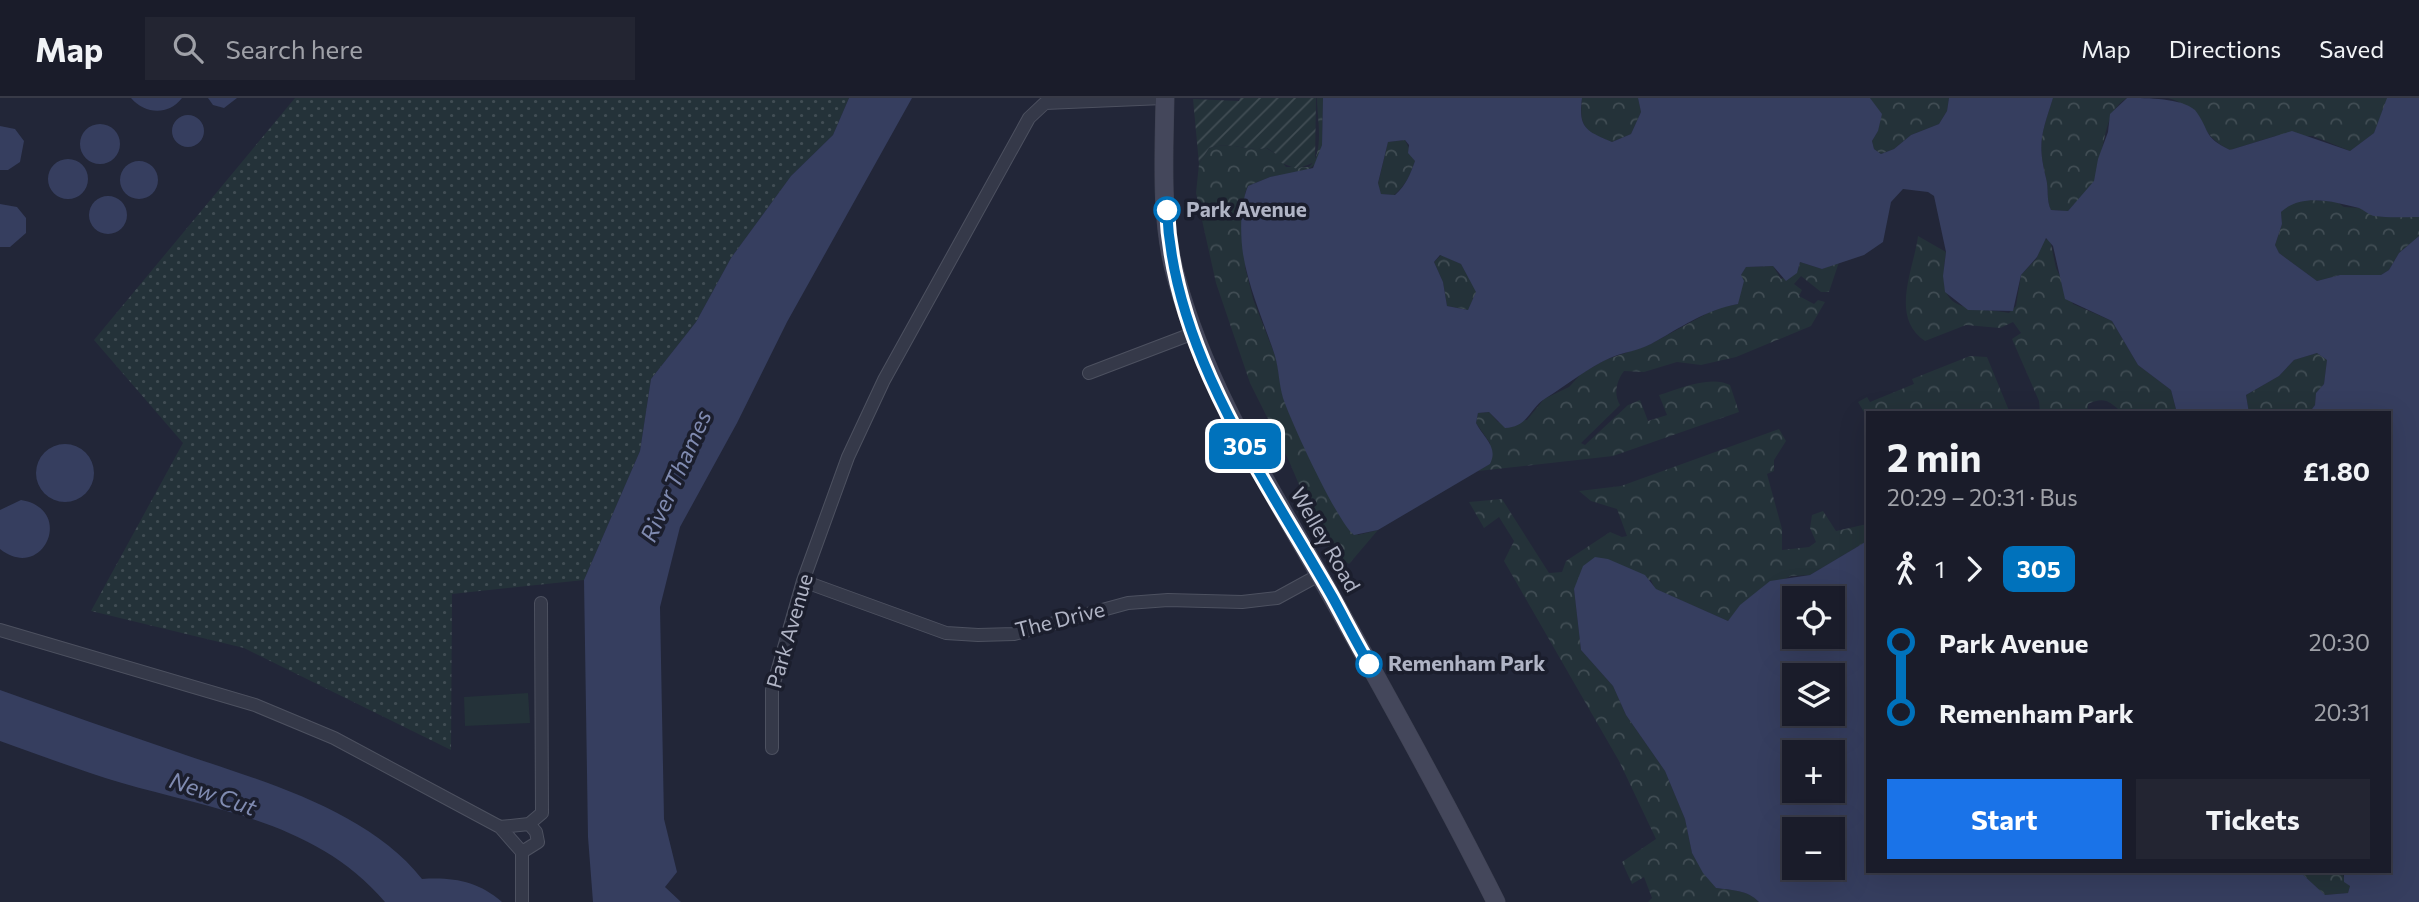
<!DOCTYPE html>
<meta charset="utf-8">
<style>
body{margin:0;font-family:Commissioner,sans-serif;background:#232532;color:#f1f3f6;height:100vh;display:flex;flex-direction:column;font-size:26px;white-space:nowrap}
*{box-sizing:border-box;margin:0}
p{font-size:23px;color:#9fa1a8}
.icon{flex:none;width:38px;height:38px;fill:none;stroke:currentColor;stroke-width:2;stroke-linecap:round;stroke-linejoin:round}
.map{position:relative;flex:1;overflow:hidden}
.drawer{position:absolute;left:1866px;top:313px;width:525px;height:462px;display:flex;flex-direction:column;background:#1a1c2a;border-radius:0px;box-shadow:0 7px 28px #0002,0 0 0 2px #383a47}
.drawer>*{flex:none}
.badge{padding:0 14px;border-radius:10px;font-size:24px;line-height:46px}
.buttons{position:absolute;left:1782px;top:488px;display:grid;gap:14px}
.buttons a{display:grid;place-items:center;width:63px;height:63px;border-radius:0px;background:#1a1c2a;box-shadow:0 7px 28px #0002,0 0 0 2px #383a47;font-size:35px}
.map>.badge{position:absolute;translate:-50% -50%;box-shadow:0 0 0 4px #fff}
.legs{display:flex;align-items:center;gap:10px;height:77px;padding:0 21px;font-size:23px}
.legs p{margin-inline-start:auto}
.overview{display:flex;align-items:center;justify-content:space-between;height:119px;padding:0 21px}
h1{font-size:38px;font-weight:700;line-height:52px}
.primary-button{display:flex;gap:14px;margin-top:auto;padding:14px 21px}
.primary-button a{flex:1;height:80px;border-radius:0px;background:#1a73e8;color:#fff;font-size:28px;font-weight:700;line-height:80px;text-align:center}
.primary-button a+a{background:#232532;color:#f1f3f6}
ul{padding:0 21px;list-style:none}
li{display:flex;align-items:center;gap:24px;height:70px;font-size:26px}
li i{display:grid;place-items:center;width:10px;height:100%;margin:0 9px;background:currentColor}
li i::after{content:'';width:18px;height:18px;margin:-9px;border:5px solid;border-radius:50%;background:#1a1c2a}
li p{margin-inline-start:auto}
li:first-child i{background:linear-gradient(#0000 50%,currentColor 0)}
li:last-child i{background:linear-gradient(currentColor 50%,#0000 0)}
header{display:flex;align-items:center;gap:42px;box-sizing:border-box;height:98px;padding:0 35px;background:#1a1c2a;border-bottom:2px solid #383a47}
header strong{font-size:33px}
nav{display:flex;gap:38px;margin-inline-start:auto;font-size:24px}
.search{width:490px;height:63px;background:#232532;display:flex;align-items:center;gap:18px;box-sizing:border-box;padding:0 24px;border-radius:0px;color:#9fa1a8;font-size:26px}
.map>svg:first-child{display:block}
.grass{fill:url(#grass-dots)}
.forest{fill:url(#forest-crowns)}
.garden{fill:url(#garden-furrows)}
.pitch{fill:#243239}
.water{fill:#363e5f;fill-rule:evenodd}
.lines{fill:none;stroke-linecap:round;stroke-linejoin:round}
.minor-casing{stroke:#4d5160;stroke-width:14}
.secondary-casing{stroke:#3f4252;stroke-width:19}
.minor{stroke:#353949;stroke-width:12}
.secondary{stroke:#44475b;stroke-width:18}
.line-1-casing{stroke:#fff;stroke-width:16}
.line-1{stroke:#0072bc;stroke-width:10}
.stop-1-dot{fill:#fff;stroke:#0072bc;stroke-width:3.5}
.labels{text-anchor:middle;stroke-width:7;stroke-linejoin:round;paint-order:stroke}
.stop-label{font-size:21px;font-weight:bold;fill:#b0b4c5;stroke:#1b1e2d;text-anchor:start}
.street-label{font-size:21px;fill:#b0b4c5;stroke:#1b1e2d}
.water-label{font-size:23px;font-style:italic;fill:#808bb1;stroke:#1b1e2d}
</style>
<header>
<strong>Map</strong>
<div class="search"><svg class="icon" aria-label="search" viewBox="0 0 24 24"><circle cx="10" cy="10" r="6"/><path d="M15 15l6 6"/></svg>Search here</div>
<nav><a>Map</a><a>Directions</a><a>Saved</a></nav>
</header>
<div class="map">
<svg width="2419" height="804" viewBox="0 0 2419 804">
<defs>
<pattern id="grass-dots" width="8" height="8" patternUnits="userSpaceOnUse" patternTransform="scale(1.75)"><rect width="8" height="8" fill="#243239"/><path d="M2 2h.1M6 6h.1" fill="none" stroke="#414d54" stroke-width="1.8" stroke-linecap="round"/></pattern>
<pattern id="forest-crowns" width="20" height="18" patternUnits="userSpaceOnUse" patternTransform="scale(1.75)"><rect width="20" height="18" fill="#243239"/><path d="M2 6a3 3 0 1 1 6 0M12 15a3 3 0 1 1 6 0" fill="none" stroke="#414d54"/></pattern>
<pattern id="garden-furrows" width="10" height="10" patternUnits="userSpaceOnUse" patternTransform="scale(1.75)"><rect width="10" height="10" fill="#243239"/><path d="M-1 1l2-2M0 10L10 0M9 11l2-2" fill="none" stroke="#414d54"/></pattern>
</defs>
<rect width="100%" height="100%" fill="#222638"/>
<path class="grass" d="M295,0H849L833,37L791,78L731,160L696,224L651,281L640,353L584,482L452,496L451,652L244,550L91,513L183,345L94,242Z"/>
<path class="forest" d="M1317,0H1323L1322,47L1317,65L1306,73L1270,79L1248,88L1245,95V169L1253,201L1276,260L1283,299L1293,324L1327,394L1358,437L1378,432L1349,466L1332,454L1320,436L1289,363L1250,285L1216,185L1196,95L1199,66L1209,50C1234,43 1245,54 1266,50L1276,56L1286,69H1309C1325,55 1317,20 1317,0Z
M1582,0H1638L1641,14L1631,36L1612,44C1585,33 1579,30 1582,0Z
M1870,0H1949L1947,13L1939,26L1911,37L1894,51L1881,56L1874,51L1872,43L1878,33Z
M2053,0H2127C2103,13 2104,54 2096,79C2092,91 2076,103 2068,113L2051,112C2046,102 2049,91 2046,80C2037,44 2042,35 2053,0Z
M2168,0H2387V3L2374,35L2350,53L2313,38H2275L2230,52C2197,37 2205,10 2168,0Z
M1405,42L1415,63C1410,77 1406,87 1394,97L1381,96L1378,86L1388,44Z
M2302,101L2337,104L2344,109L2360,110L2375,118L2419,119V138L2399,155L2389,172L2381,177H2340L2317,183L2279,155L2275,147L2282,126L2281,114L2290,105Z
M1918,138L1946,154C1936,217 1961,207 2009,215L2016,208L2021,177L2037,160L2043,141L2050,142L2056,170L2073,206L2112,223L2138,267L2171,292L2177,315C2161,315 2145,316 2130,315C2112,314 2112,294 2088,306L2087,315H2040L2039,303L2012,241L2021,235L2013,224L2000,230L1966,227L1925,243C1889,219 1914,171 1918,138Z
M1441,157L1461,166L1477,194L1468,212L1447,208L1443,184L1434,164Z
M1800,164L1822,171L1839,164L1829,194H1821L1801,178L1794,186L1802,192L1799,198L1814,206L1818,202L1825,204L1811,228L1736,259L1701,267L1677,264L1644,274L1624,273C1617,282 1613,296 1620,307L1581,345L1585,347L1628,307L1640,302L1648,323L1667,317L1659,297C1679,291 1710,277 1730,287L1739,314L1613,358L1478,373L1490,366V345L1476,325L1478,315L1489,314L1498,324L1527,322L1544,301L1569,289L1581,276L1605,262L1649,247L1717,210L1738,206L1741,177L1746,169L1773,168L1781,181L1798,172Z
M2317,255L2327,262L2324,286L2316,295L2315,307L2309,315H2249L2246,297L2279,278L2294,262Z
M1970,258L1987,259L2010,315H1867V319L1858,304L1867,299L1870,304L1914,286L1912,281Z
M1779,331L1786,343L1774,362V373L1767,376L1782,431V452L1809,449L1816,444L1810,430L1812,417L1823,413L1836,433L1867,426V443L1810,477L1791,478L1761,491L1728,523L1655,491L1651,482L1574,491L1581,552L1613,588L1626,617L1665,673L1685,721L1692,755L1716,790C1731,792 1748,792 1759,804H1648L1652,800L1644,779L1632,786L1622,764L1656,741L1619,663L1504,463L1514,443L1499,419L1484,430L1469,404L1502,401L1549,475L1562,474L1566,463L1610,434L1622,439L1627,438L1617,411L1591,403L1579,393L1621,388Z
M2300,774H2344L2343,778L2350,788L2348,795L2325,797Z"/>
<path class="garden" d="M1240,0H1316L1315,64L1297,71L1279,64L1276,56L1267,50C1245,54 1234,43 1209,50L1199,66L1193,1L1239,3Z"/>
<path class="pitch" d="M528,595L530,625L465,628L464,599Z"/>
<path class="water" d="M131,0H182C168,18 145,16 131,0Z
M208,0H237L224,10L213,7Z
M849,0H912L787,224L737,325L680,429L660,509L664,721L677,774L665,789L681,804H593L588,739L584,482L640,353L651,281L696,224L731,160L791,78L833,37Z
M1323,0H1582C1578,30 1586,33 1612,44L1631,36L1641,14L1638,0H1870L1882,16L1878,33L1872,43L1874,51L1881,56L1894,51L1911,37L1939,26L1947,13L1949,0H2053C2042,35 2037,44 2046,80C2049,91 2046,102 2051,112L2068,113L2094,83L2098,61L2108,34L2110,16L2127,0C2148,0 2181,0 2195,12C2210,31 2202,39 2230,52L2292,33L2350,53L2374,35L2387,0H2419V119C2405,119 2388,120 2374,118C2369,117 2364,112 2359,110C2335,104 2302,94 2281,114L2282,126L2275,147L2279,155L2317,183L2340,177H2381L2389,172L2399,155L2419,138V804H1759C1748,792 1731,792 1716,790L1703,775L1692,755L1685,721L1665,673L1626,617L1613,588L1581,552L1574,491L1583,468L1595,459L1608,461L1645,477L1656,491L1728,523L1740,507L1770,483L1810,477L1867,443V774H2300L2325,797L2348,795L2350,788L2344,784V774H2389V315H2309L2315,307L2316,295L2324,286L2327,262L2317,255L2294,262L2279,278L2246,297L2249,315H2177L2171,292L2138,267L2112,223L2065,201L2053,148L2046,140L2037,159L2021,177L2013,213L1968,212L1945,194L1943,178L1946,154L1934,98L1928,94L1903,91L1891,104L1883,144L1864,157L1822,171L1800,164L1797,175L1786,183L1773,168L1746,169L1741,177L1744,183L1738,206C1705,212 1680,230 1651,246C1638,253 1623,254 1610,260C1589,269 1567,287 1546,300C1529,310 1529,329 1505,330L1489,314L1478,315L1476,325C1483,339 1499,349 1490,366L1378,432L1354,437C1337,424 1291,324 1283,300C1279,287 1279,272 1275,258C1264,224 1249,192 1243,156C1240,136 1240,107 1248,88L1270,79L1313,70L1322,47ZM1405,42L1409,47L1408,55L1415,63C1410,77 1406,87 1395,97L1381,96L1378,85L1388,44ZM1440,157L1461,166L1476,194L1468,212L1447,208L1443,184L1434,164ZM1794,500H1832V539H1794ZM1794,578H1832V616H1794ZM1794,654H1832V693H1794ZM1794,732H1832V770H1794Z
M172 33a16 16 0 1 1 32 0a16 16 0 1 1-32 0Z
M80 46a20 20 0 1 1 40 0a20 20 0 1 1-40 0Z
M0,28L15,31L24,43L20,64L8,72H0Z
M48 81a20 20 0 1 1 40 0a20 20 0 1 1-40 0Z
M120 82a19 19 0 1 1 38 0a19 19 0 1 1-38 0Z
M89 117a19 19 0 1 1 38 0a19 19 0 1 1-38 0Z
M0,106L17,109L26,120V135L10,149H0Z
M36 375a29 29 0 1 1 58 0a29 29 0 1 1-58 0Z
M21,402C76,411 43,485 0,451V412Z
M0,592C59,613 118,634 177,654C258,682 367,711 422,781C453,779 478,783 502,804H385C317,724 215,712 122,685C81,673 40,657 0,643Z"/>
<g class="lines">
<defs>
<path id="minor" d="M1089,275L1194,235
M803,483L946,535L978,537L1014,536L1128,505L1168,502L1242,504L1277,500L1319,477
M0,532L255,607L334,640L500,729L529,726L542,715L541,505
M772,650V592L803,483L848,359L884,282L1029,20L1045,5L1163,0
M500,729L522,754V804
M522,754L538,744L536,734L529,726"/>
<path id="secondary" d="M1165,0C1164,58 1160,123 1176,179C1208,297 1275,396 1333,501C1389,602 1445,702 1496,804"/>
</defs>
<use href="#minor" class="minor-casing"/>
<use href="#secondary" class="secondary-casing"/>
<use href="#minor" class="minor"/>
<use href="#secondary" class="secondary"/>
</g>
<g class="lines">
<defs>
<path id="line-1" d="M1167,112C1173,255 1265,380 1333,500C1345,522 1356,544 1369,566"/>
</defs>
<use href="#line-1" class="line-1-casing"/>
<use href="#line-1" class="line-1"/>
</g>
<g class="stop-1-dot">
<circle cx="1167" cy="112" r="12"/>
<circle cx="1369" cy="566" r="12"/>
</g>
<g class="labels">
<g class="stop-label">
<text x="1186" y="119">Park Avenue</text>
<text x="1388" y="573">Remenham Park</text>
</g>
<g class="street-label">
<text transform="translate(1325 442) rotate(60)" y="7">Welley Road</text>
<text transform="translate(1060 522) rotate(-14)" y="7">The Drive</text>
<text transform="translate(790 533) rotate(-74)" y="7">Park Avenue</text>
</g>
<g class="water-label">
<text transform="translate(676 378) rotate(-66)" y="8">River Thames</text>
<text transform="translate(213 696) rotate(19)" y="8">New Cut</text>
</g>
</g>
</svg>
<div class="buttons">
<a><svg class="icon" aria-label="locate" viewBox="0 0 24 24"><circle cx="12" cy="12" r="6"/><path d="M12 2v4M12 18v4M2 12h4M18 12h4"/></svg></a>
<a><svg class="icon" aria-label="layers" viewBox="0 0 24 24"><path d="M12 4l9 5-9 5-9-5zM3 14l9 5 9-5"/></svg></a>
<a>+</a>
<a>−</a>
</div>
<b class="badge" style="left:1245px;top:348px;background:#0072bc;color:#fff">305</b>
<section class="drawer">
<div class="overview"><div><h1>2 min</h1><p>20:29 – 20:31 · Bus</p></div><b>£1.80</b></div>
<div class="legs"><svg class="icon" aria-label="walk" viewBox="0 0 24 24"><circle cx="13" cy="4" r="2"/><path d="M13 8l-2 6 4 7M11 14l-3 7M7 12l3-4h3l4 4"/></svg>1<svg class="icon" aria-label="forward" viewBox="0 0 24 24"><path d="M9 5l7 7-7 7"/></svg><b class="badge" style="background:#0072bc;color:#fff">305</b></div>
<ul>
<li><i style="color:#0072bc"></i><b>Park Avenue</b><p>20:30</p></li>
<li><i style="color:#0072bc"></i><b>Remenham Park</b><p>20:31</p></li>
</ul>
<div class="primary-button"><a>Start</a><a>Tickets</a></div>
</section>
</div>
